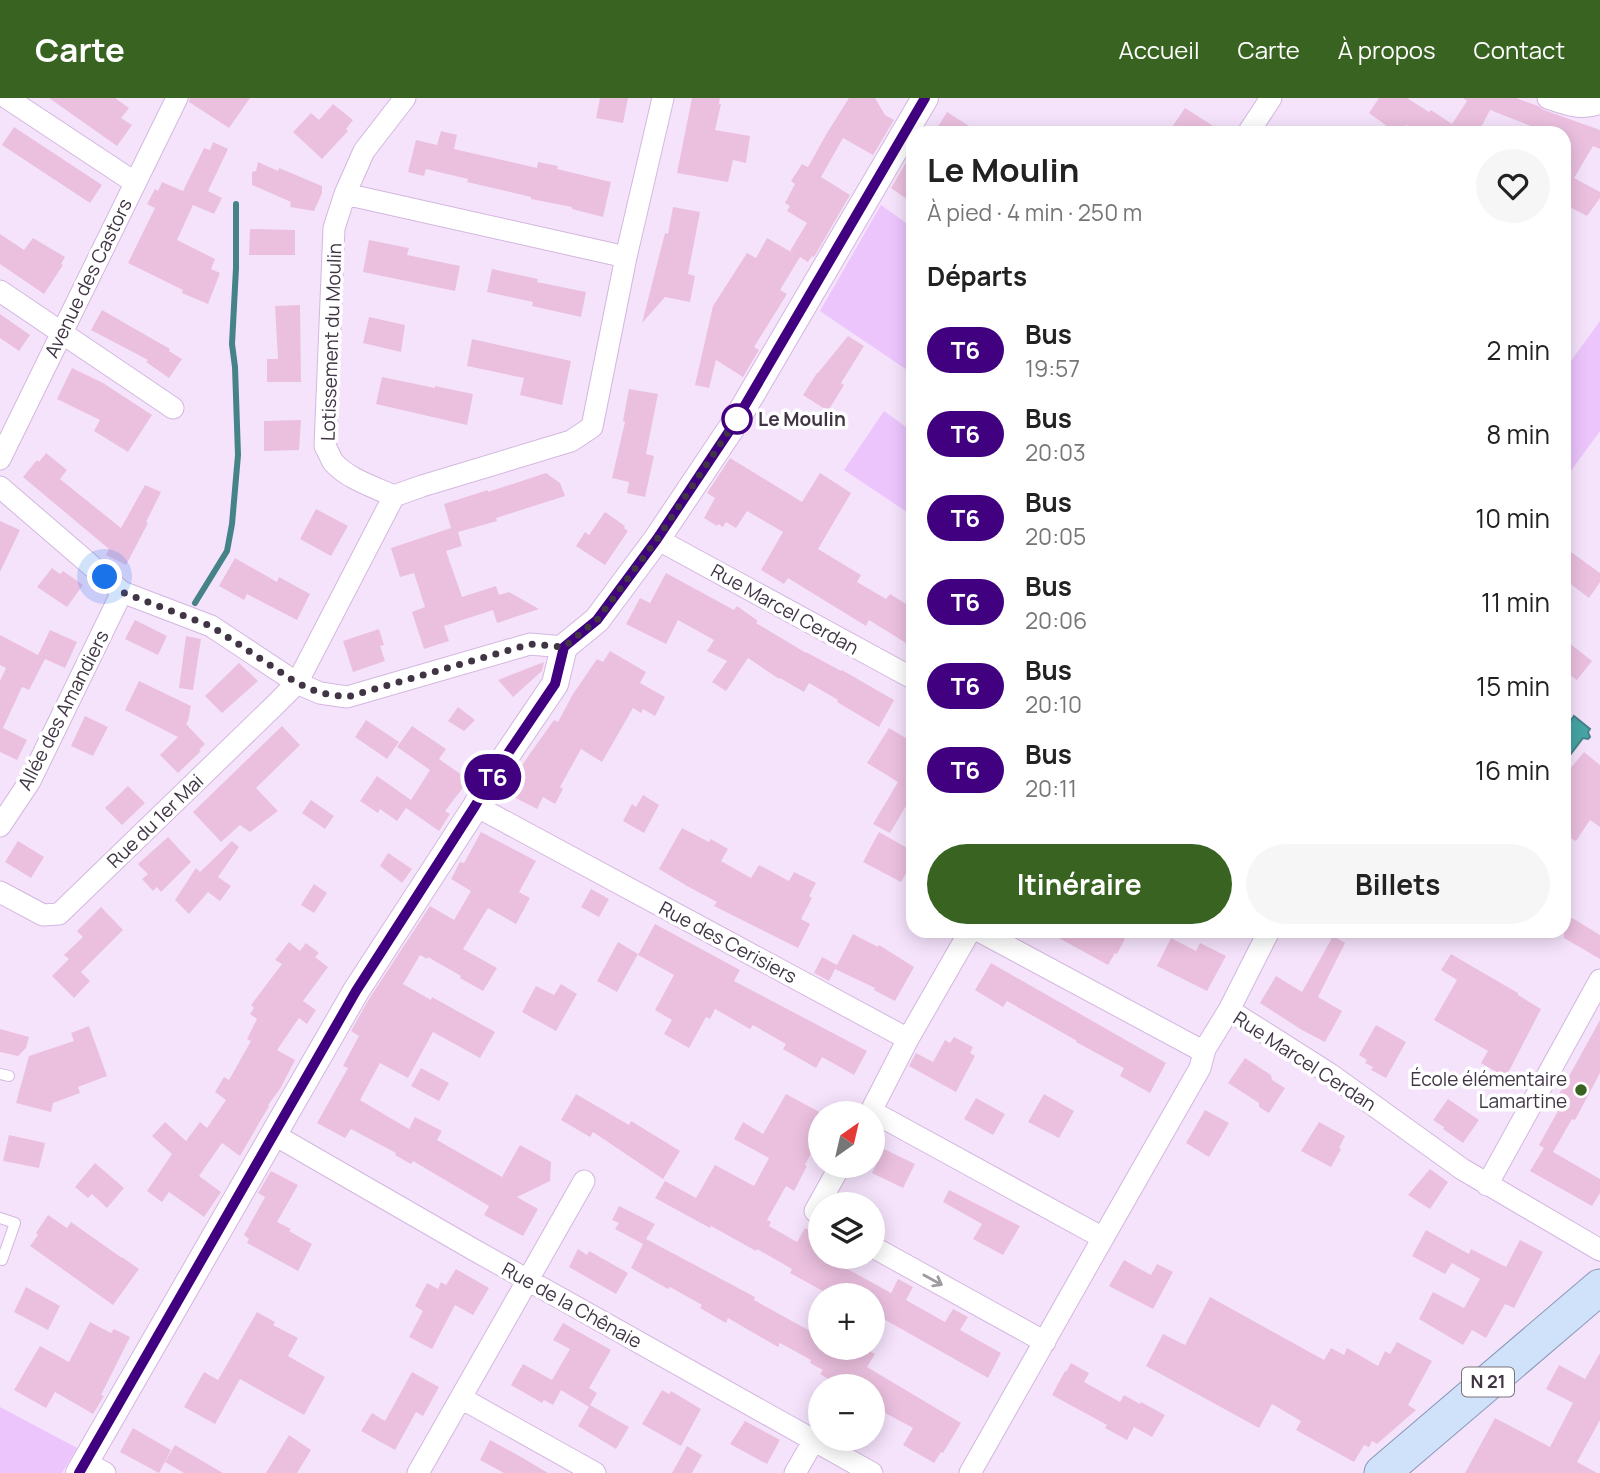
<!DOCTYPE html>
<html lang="fr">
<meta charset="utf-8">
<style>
body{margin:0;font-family:Manrope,sans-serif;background:#f6f6f6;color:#222;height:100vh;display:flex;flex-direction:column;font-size:26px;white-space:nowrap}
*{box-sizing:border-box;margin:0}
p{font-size:23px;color:#767676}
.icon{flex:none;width:38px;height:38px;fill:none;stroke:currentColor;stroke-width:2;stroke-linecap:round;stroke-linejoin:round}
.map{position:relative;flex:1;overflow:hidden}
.sheet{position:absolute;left:906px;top:28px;width:665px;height:812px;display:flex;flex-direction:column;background:#fff;border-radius:21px;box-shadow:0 4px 18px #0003}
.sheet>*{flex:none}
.badge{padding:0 14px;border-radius:23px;font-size:24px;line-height:46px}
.needle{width:46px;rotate:34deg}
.tools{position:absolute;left:808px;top:1003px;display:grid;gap:14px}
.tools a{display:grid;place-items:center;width:77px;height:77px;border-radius:50%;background:#fff;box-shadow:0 4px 18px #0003;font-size:35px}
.you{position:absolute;width:35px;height:35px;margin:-18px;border:5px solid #fff;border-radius:50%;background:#1a73e8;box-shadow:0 0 0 10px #1a73e833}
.map>.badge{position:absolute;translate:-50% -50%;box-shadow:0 0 0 4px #fff}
h2{padding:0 21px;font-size:26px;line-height:63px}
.round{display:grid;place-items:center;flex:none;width:74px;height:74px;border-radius:37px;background:#f6f6f6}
.head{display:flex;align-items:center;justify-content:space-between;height:119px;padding:0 21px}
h1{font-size:33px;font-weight:700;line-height:52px}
.button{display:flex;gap:14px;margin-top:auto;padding:14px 21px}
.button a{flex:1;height:80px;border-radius:42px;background:#396320;color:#fff;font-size:28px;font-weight:700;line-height:80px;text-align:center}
.button a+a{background:#f6f6f6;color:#222}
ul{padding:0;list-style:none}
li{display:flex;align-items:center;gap:21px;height:84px;padding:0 21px}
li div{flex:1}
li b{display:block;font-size:26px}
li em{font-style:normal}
li .badge{min-width:77px;font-weight:700;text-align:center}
header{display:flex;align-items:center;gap:42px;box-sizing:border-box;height:98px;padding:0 35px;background:#396320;color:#fff}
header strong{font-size:33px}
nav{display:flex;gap:38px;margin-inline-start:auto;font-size:24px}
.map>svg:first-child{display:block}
.green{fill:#ecc5fd}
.water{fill:#47a5a5;stroke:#458388;stroke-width:2}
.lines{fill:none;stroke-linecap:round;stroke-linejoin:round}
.stream{stroke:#458388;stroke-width:6}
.building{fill:#ebc0df}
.service-casing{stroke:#d3b7df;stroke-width:12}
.minor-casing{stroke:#d3b7df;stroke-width:23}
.tertiary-casing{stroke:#d3b7df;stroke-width:28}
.primary-casing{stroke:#8998b8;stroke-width:37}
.service{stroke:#fff;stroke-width:10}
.minor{stroke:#fff;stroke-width:21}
.tertiary{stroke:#fff;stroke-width:26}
.primary{stroke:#d0e2fa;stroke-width:35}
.oneway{stroke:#a09aa2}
.line-casing{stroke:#fff;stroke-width:16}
.line{stroke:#400080;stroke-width:10}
.walk{stroke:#413545;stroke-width:7;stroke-dasharray:0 12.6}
.stop-dot{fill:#fff;stroke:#400080;stroke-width:3.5}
.poi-dot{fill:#396320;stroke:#fff;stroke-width:2.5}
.labels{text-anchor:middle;stroke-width:7;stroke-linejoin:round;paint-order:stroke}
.shield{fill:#fff;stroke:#7a727d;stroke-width:2}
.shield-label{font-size:18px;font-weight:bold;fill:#413545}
.street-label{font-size:19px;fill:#413545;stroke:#fff}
.stop-label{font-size:19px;font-weight:bold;fill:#413545;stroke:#fff;text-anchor:start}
.poi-label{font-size:19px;fill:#413545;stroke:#fff;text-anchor:end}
</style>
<header>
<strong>Carte</strong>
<nav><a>Accueil</a><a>Carte</a><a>À propos</a><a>Contact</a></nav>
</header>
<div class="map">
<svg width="1600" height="1375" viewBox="0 0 1600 1375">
<rect width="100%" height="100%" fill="#f5e3fc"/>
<path class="green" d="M881,107L913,130V276L820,213Z
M1600,223V333L1565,381V271Z
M884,313L913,334V418L844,372Z
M0,1309L77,1350L62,1375H0Z"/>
<path class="water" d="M1574,618L1590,631L1588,634L1590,639L1588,641L1583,640L1567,661L1565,659V631Z"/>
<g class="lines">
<path class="stream" d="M195,505L227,453L232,426L238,357L235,269L232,246L236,170V106"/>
</g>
<path class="building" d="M49,0H115L129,10L121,20L132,27L117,48Z
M190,0H250L229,30L189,4Z
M600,0H628L623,25L596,20Z
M692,0H720L719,6H721L715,32L750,38L746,65L733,62L728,84L677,75Z
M849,0H875L885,17L894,22L873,57L843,40L821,79L850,97L814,159L812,158L808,164L800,159L780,192L787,196L754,249L759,252L743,279L716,262L709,290L695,287L713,208L747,155L756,160L767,140L798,158L790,153L807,125L787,113L790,108L785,105L795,86L791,83L802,66L808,69L827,35Z
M1379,0H1407L1429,14L1431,12L1452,26L1467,3L1463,0H1516L1538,8L1544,12L1600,32V51L1593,48L1574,80L1600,94V100L1587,118L1564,106V35H1549L1490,12L1478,35H1420L1407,27L1395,34L1369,15Z
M333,6L353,22L346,31L348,33L322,61L293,34L311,15L319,22Z
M1185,10L1224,35H1181L1172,29Z
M947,14L980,35H934Z
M14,29L102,87L90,105L2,47Z
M441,33L457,37L454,51L537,70L538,64L558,68L557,71L611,84L603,119L572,111V109L531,101V99L467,84L468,81L426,71L424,78L408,74L416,42L437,47Z
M213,44L228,51L208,93L222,100L214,116L193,107L177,142L215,161L211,171L220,175L208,206L182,195L183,192L128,165L155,110L147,106L155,91L158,93L162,84L183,93L204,50L210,52Z
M914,51V106L891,90Z
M258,64L278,73L279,70L322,88V95L314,113L290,109L291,104L252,87V74L256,73Z
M673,109L700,114L688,176L695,178L690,204L665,199L642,225L665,135L668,136Z
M250,131L295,132V157H249Z
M0,136L24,152L33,140L65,159L61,166L63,167L44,196L0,166Z
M369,142L409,150L407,157L460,168L455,193L363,174Z
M492,171L538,181L537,184L586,194L581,219L532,208L533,204L487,194Z
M300,207L301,284H267V261H278L275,208Z
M102,212L170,251L169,253L182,261L169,280L146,264L148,262L91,232Z
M0,216L30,237L19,253L0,240Z
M369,219L405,227L401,254L363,245Z
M848,238L864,248L841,285L844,287L828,313L803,297L817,275H818Z
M472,241L571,263L562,307L520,297L524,280L467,268Z
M72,270L103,285L152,317L128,354L94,333L100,322L57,301Z
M382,279L435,290V288L473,296L467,327L376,306Z
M629,291L658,296L646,356L654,358L645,399L627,395L629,384L612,380L625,324L623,323Z
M301,322L299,352L264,353V323Z
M46,355L67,372L60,381L121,430L145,387L161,394L146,424L148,425L126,467L106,457L109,451L23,379L37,362L39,364Z
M730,360L802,404L820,375L851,395L818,451L861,477L857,484L886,501L890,496L914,511V550L869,522L866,528L788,480L784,486L761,472L783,434L747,413L736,430L726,424L723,429L718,426L717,428L704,420L715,400L707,395Z
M546,375L560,385L565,398L496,420L497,423L458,434L462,448L446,453L462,499L496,488L499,497L509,494L539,511L497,525L493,512L444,528L449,543L424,551L412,514L425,509L414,475L400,479L391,450L451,430L444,406L488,392V394Z
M316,411L348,428L331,458L300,441Z
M605,414L625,428L624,430L628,433L605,467L576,448L585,434L589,437Z
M0,423L20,432L0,474Z
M1564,449L1600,475V484L1589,500L1564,481Z
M235,460L277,484L279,479L310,496L297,522L247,496L244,502L219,488Z
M52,470L60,476L63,473L83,487L67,509L37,489Z
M666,475L734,512L737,508L758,523L756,525L806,555V554L841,573L842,572L894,602L879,629L837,604L838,602L809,585L804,594L780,580L779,581L748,560L726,593L712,584L727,563L707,553L714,542L678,522L666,546L626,526L640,500L650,505Z
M135,522L167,538L158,557L125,541Z
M379,531L384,547L380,548L385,563L353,574L343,543Z
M50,532L77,544L65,570L45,561L29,592L22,589L3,630L27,642L17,662L0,654V583L6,570L0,567V537L38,557Z
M186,538L201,541L193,592L179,590Z
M1564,541L1592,563L1577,582L1564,573Z
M610,553L646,574L640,585L665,599L655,618L643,611L641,615L633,610L602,664L581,651L560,689L563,691L555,706L543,699L537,711L510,697L524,670L521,669L529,657L554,622L558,624L573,596L597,561L603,564Z
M544,564L542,573L513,599L498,582Z
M239,565L258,583L222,615L205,598Z
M139,583L191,608L188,623L186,626L205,646L199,652L201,653L178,675L160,657L178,639L125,612Z
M458,609L475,622L464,633L448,623Z
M85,618L108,629L93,658L71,648Z
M366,622L399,644L387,661L355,639Z
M282,628L300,647L256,690L278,713L250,734L240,727L221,744L193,714Z
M412,628L446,651L439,661L469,682L445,713L450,716L439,733L406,710L397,723L380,711L378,715L360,703L377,678L411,702L430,672L397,649Z
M889,630L914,645V713L906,708L890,735L873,726L898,684L867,665Z
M1584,654L1600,667V729L1590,722L1576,743L1564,737V678Z
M128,688L145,705L122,727L105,710Z
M643,697L659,707L644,735L623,723L632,706L636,709Z
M311,702L334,718L325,731L302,715Z
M682,730L709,744L711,741L728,751L721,763L751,780L759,767L789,783L794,774L816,785L809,798L812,800L801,821L810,826L798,850L714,808L717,804L687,788L659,771Z
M481,734L536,763L519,794L530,800L516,826L488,810L463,851L497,870L483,893L460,880L461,878L428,859L427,861L420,857L403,886L431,902L432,899L495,934L480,960L433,934L408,980L380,965L360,1002L409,1031L415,1019L442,1033L437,1042L502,1079L520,1047L551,1064L550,1083L517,1099L538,1111L523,1138L484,1117L489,1108L413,1063L411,1066L395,1057L396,1055L351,1031L345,1040L317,1025L348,970L343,968L359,938L351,933L369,901L430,808L454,822L471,793L451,781L460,764L464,765Z
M879,734L914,754V761L901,784L863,764Z
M168,739L191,764L161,794L157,789L153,793L142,781L148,776L138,766Z
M18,743L44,759L31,780L5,764Z
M232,743L239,749L218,779L231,788L220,803L208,794L189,816L175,802L196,770L200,774Z
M388,755L412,771L402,785L380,768Z
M314,786L327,795L314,815L301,807Z
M591,791L609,801L599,819L581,809Z
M101,809L123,832L81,874L90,883L74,900L52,878L69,861L64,857L83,839L77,833Z
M1564,815L1600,837V861L1564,840Z
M655,826L740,872L734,883L867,953L854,977L822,959L816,970L783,951L786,946L753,927L750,931L715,911L710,921L706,919L689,950L664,936L672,922L655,912L674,877L638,857Z
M1046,833H1109L1125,841L1117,856L1115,855L1108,867Z
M853,836L878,849L879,847L914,869L895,903L874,892L875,890L835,871L829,883L814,875L822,859L837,867Z
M1333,838L1345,845L1318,899L1342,913L1325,944L1302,932L1260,905L1276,878L1302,894Z
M1171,840L1196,853L1200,845L1226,858L1207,893L1157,868Z
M289,844L300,853L306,845L319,855L315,859L328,869L303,903L316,912L307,926L299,920L277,952L295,962L280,991L268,1007L269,1008L240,1058L222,1045L199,1078L221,1094L204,1119L169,1094L162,1104L147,1093L172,1056L152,1038L165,1024L186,1043L200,1024L207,1030L226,1002L215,994L224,979L229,982L251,943L247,941L257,921L250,916L254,910L251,907L282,866L275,862Z
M618,844L638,856L617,894L597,883Z
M1451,856L1518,895V897L1541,911L1508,975L1506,974L1503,978L1481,965L1488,953L1434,922L1457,882L1441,872Z
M991,865L1166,965L1150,995L1120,978L1124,970L1076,944L1077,943L1007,903L1003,909L975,892Z
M561,886L577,896L556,933L522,914L536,888L554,897Z
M1600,922V975L1575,1022L1572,1021L1553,1054L1600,1081V1095L1592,1108L1530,1073L1544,1050L1539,1047L1558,1013L1552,1009Z
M1376,927L1406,944L1386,980L1371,972L1373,969L1365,965L1367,962L1359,957Z
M89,928L107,978L78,989L80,995L53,1005L51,1014L16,1005L29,958L74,943L71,935Z
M0,931L29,939L26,950L18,958L0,954Z
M954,939L973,949L970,955L975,958L956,994L909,968L916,955L933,964L945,942L950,945Z
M1245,960L1271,977L1272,982L1285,990L1269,1015L1259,1009V1005L1228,985Z
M421,970L449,985L439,1003L411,988Z
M576,996L629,1027L631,1023L680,1053L663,1081L593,1034L590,1039L561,1022Z
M786,996L821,1015V1031L812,1046L815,1048L805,1067L807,1068L794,1093L786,1088L767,1122L771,1124L769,1128L797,1144L805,1130L820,1138L812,1151L821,1156V1158H824L891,1195L898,1181L913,1189L906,1202L945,1224L953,1211L968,1219L960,1232L1001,1255L988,1280L873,1215V1197H830L790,1175L792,1171L757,1151L756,1153L711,1128L710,1130L655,1100L665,1083L696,1100L715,1067L754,1088L769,1060L734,1041L743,1024L763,1036Z
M1044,996L1074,1013L1059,1040L1028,1024Z
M976,1000L1005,1016L993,1037L964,1021Z
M1448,1001L1479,1022L1463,1045L1443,1031L1444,1029L1433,1022Z
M1205,1012L1229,1025L1209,1059L1186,1045Z
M1319,1024L1345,1038L1339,1050L1341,1051L1331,1069L1301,1053Z
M9,1037L45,1045L39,1070L3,1063Z
M884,1051L915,1066L903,1090L872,1075Z
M95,1065L124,1090L107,1110L92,1096L88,1100L75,1089Z
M1430,1071L1448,1084L1430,1111L1408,1097Z
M271,1073L298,1087L277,1124L291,1131L289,1133L312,1146L298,1173L247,1145L249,1141L244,1137L265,1099L258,1095Z
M949,1092L1020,1128L1003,1157L973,1141L982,1126L943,1104Z
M619,1108L655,1126L646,1141L755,1199L754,1202L821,1239V1250H837L852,1258L856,1250H863L875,1256L867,1269L961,1325L943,1355L941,1354L934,1365L903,1347L913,1330L878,1311L881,1307L873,1302V1288H840L820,1276L823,1272L810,1265L811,1262L780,1245L778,1249L728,1220L726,1225L700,1210L702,1207L670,1189L668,1191L631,1170L643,1146L615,1131L619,1125L612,1122Z
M48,1117L67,1130L71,1124L122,1160V1159L139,1171L113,1207L30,1148L38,1137L36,1135Z
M1426,1132L1469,1156L1471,1151L1506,1169L1520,1142L1543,1154L1514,1210L1505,1206L1486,1240L1472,1232L1463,1247L1419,1221L1433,1194L1464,1210L1480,1181L1452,1165L1445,1176L1412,1158Z
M578,1151L587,1157L589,1153L628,1175L616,1196L569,1169Z
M1124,1162L1151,1177L1157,1166L1173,1174L1153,1211L1109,1188Z
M456,1171L489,1190L473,1217L455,1207L432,1251L409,1239L423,1213L415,1208L427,1185L438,1191L441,1184L446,1187Z
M26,1189L60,1208L48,1232L14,1214Z
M1210,1199L1324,1262L1331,1250L1344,1257L1347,1250L1378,1268L1385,1253L1390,1256L1397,1244L1432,1263L1408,1307L1416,1312L1377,1346L1372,1343L1369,1349L1364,1347L1354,1364L1296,1332L1301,1323L1272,1306L1259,1330L1146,1268L1163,1236L1185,1247Z
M257,1214L275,1224L273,1227L298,1240L288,1258L325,1279L304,1317L240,1281L215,1326L184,1309L204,1274L218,1282Z
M90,1224L111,1235L114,1231L130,1239L101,1297L104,1298L93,1316L55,1294L46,1310L14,1292L40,1248L69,1264Z
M563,1225L611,1252L589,1290L597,1295L589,1309L561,1292L553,1307L544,1302L542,1305L511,1287L523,1266L552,1282L570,1251L553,1242Z
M1600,1255V1322L1577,1364L1597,1375H1465L1495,1320L1550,1349L1573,1305L1546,1291L1559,1267L1585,1281Z
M1071,1265L1089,1275L1084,1284L1120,1304L1124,1297L1140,1306L1141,1304L1165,1317L1152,1339L1134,1329L1127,1342L1105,1330L1107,1327L1052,1297L1065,1273L1066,1274Z
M412,1274L439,1289L423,1318L416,1314L395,1352L361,1333L372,1315L385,1323Z
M662,1292L669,1296L671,1293L701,1311L681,1348L642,1326Z
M590,1307L629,1329L616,1351L578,1328Z
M745,1323L780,1342L767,1366L730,1346Z
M133,1330L171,1352L159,1375L120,1354Z
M289,1337L311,1352L297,1375H266Z
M490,1342L521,1359L548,1375H504L480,1362Z
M175,1347L223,1375H184L165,1364Z
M687,1348L702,1357L692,1375H672Z"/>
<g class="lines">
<defs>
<path id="service" d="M0,976L9,978
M0,1120L15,1125L2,1162"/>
<path id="minor" d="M7,0L134,84
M1548,0C1566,6 1582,13 1600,5
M1248,35L1271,0
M345,96L626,159
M0,193L173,310
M0,361L177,0
M0,389L122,494L211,528L297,585L320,595L347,599L530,546L564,549
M394,398C374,389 348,381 333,364C330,359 328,353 325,348L334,130L345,96L364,53L405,0
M657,441L914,581
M476,708L908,941L871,1013L1103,1140L1200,970L1205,951
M0,728L30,683L122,494
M0,794L43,817L59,816L274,608L297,585L394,398L422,388L571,343L592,329L626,159L663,0
M979,833L1195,949L1205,951L1229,912L1330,976L1462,1071L1600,1152
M1229,912L1269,833
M908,941L970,833
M273,1036L476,1153L872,1375
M1487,1087L1600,882
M821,1119L815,1113L840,1068
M873,1149L1045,1244
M461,1300L595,1375
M85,1364L105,1375
M418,1375L584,1083
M795,1375L814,1342
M970,1375L1103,1140"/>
<path id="tertiary" d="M79,1375L356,893L476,708L496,673L555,586L564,549L597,522L657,441L734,326L925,0"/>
<path id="primary" d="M1382,1375L1600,1189"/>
</defs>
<use href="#service" class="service-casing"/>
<use href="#minor" class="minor-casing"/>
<use href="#tertiary" class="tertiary-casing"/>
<use href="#primary" class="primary-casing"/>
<use href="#service" class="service"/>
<use href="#minor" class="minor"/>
<use href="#tertiary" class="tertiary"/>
<use href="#primary" class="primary"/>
</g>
<defs><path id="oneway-shaft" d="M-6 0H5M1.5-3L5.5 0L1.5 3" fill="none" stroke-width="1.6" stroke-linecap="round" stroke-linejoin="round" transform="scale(1.75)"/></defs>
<use class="oneway" href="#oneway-shaft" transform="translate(933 1182) rotate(29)"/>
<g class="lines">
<defs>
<path id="line" d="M79,1375L356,893L475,708L496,673L555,586L564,549L597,522L657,441L734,326L925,0"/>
</defs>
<use href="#line" class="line-casing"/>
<use href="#line" class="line"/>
<path class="walk" d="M105,479L122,494L211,528L297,585L320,595L347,599L530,546L564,549L597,522L657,441L737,321"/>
</g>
<circle class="stop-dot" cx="737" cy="321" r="14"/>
<circle class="poi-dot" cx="1581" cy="992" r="7"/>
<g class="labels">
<rect class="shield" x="1462" y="1269.5" width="52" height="29" rx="5"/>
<g class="shield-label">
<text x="1488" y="1290">N 21</text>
</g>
<g class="street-label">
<text transform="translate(88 180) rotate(-64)" y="7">Avenue des Castors</text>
<text transform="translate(331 244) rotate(-88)" y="7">Lotissement du Moulin</text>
<text transform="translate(785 511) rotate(29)" y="7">Rue Marcel Cerdan</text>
<text transform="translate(63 612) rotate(-63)" y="7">Allée des Amandiers</text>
<text transform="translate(155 723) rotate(-44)" y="7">Rue du 1er Mai</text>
<text transform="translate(728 844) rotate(28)" y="7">Rue des Cerisiers</text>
<text transform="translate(1305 963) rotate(33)" y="7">Rue Marcel Cerdan</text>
<text transform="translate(572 1207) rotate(29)" y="7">Rue de la Chênaie</text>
</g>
<g class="stop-label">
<text x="758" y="328">Le Moulin</text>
</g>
<g class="poi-label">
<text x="1567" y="988">École élémentaire<tspan x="1567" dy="22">Lamartine</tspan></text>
</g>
</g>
</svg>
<div class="tools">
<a><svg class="needle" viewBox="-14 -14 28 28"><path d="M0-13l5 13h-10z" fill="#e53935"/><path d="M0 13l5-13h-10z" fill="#767676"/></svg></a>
<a><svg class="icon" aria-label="layers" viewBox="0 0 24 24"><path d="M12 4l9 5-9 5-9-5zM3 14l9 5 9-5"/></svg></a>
<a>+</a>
<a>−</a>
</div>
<div class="you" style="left:105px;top:479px"></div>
<b class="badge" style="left:493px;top:679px;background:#400080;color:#fff">T6</b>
<section class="sheet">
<div class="head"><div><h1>Le Moulin</h1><p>À pied · 4 min · 250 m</p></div><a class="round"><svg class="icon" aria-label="heart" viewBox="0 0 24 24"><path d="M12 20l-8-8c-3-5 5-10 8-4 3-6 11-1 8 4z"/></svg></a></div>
<h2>Départs</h2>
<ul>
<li><span class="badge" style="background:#400080;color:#fff">T6</span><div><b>Bus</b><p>19:57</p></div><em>2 min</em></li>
<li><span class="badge" style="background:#400080;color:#fff">T6</span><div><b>Bus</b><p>20:03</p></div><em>8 min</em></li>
<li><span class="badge" style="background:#400080;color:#fff">T6</span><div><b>Bus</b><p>20:05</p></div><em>10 min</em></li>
<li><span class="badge" style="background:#400080;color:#fff">T6</span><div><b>Bus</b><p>20:06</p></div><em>11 min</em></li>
<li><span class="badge" style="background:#400080;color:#fff">T6</span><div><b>Bus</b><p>20:10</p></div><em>15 min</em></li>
<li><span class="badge" style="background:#400080;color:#fff">T6</span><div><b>Bus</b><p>20:11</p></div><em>16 min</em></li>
</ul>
<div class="button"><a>Itinéraire</a><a>Billets</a></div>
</section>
</div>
